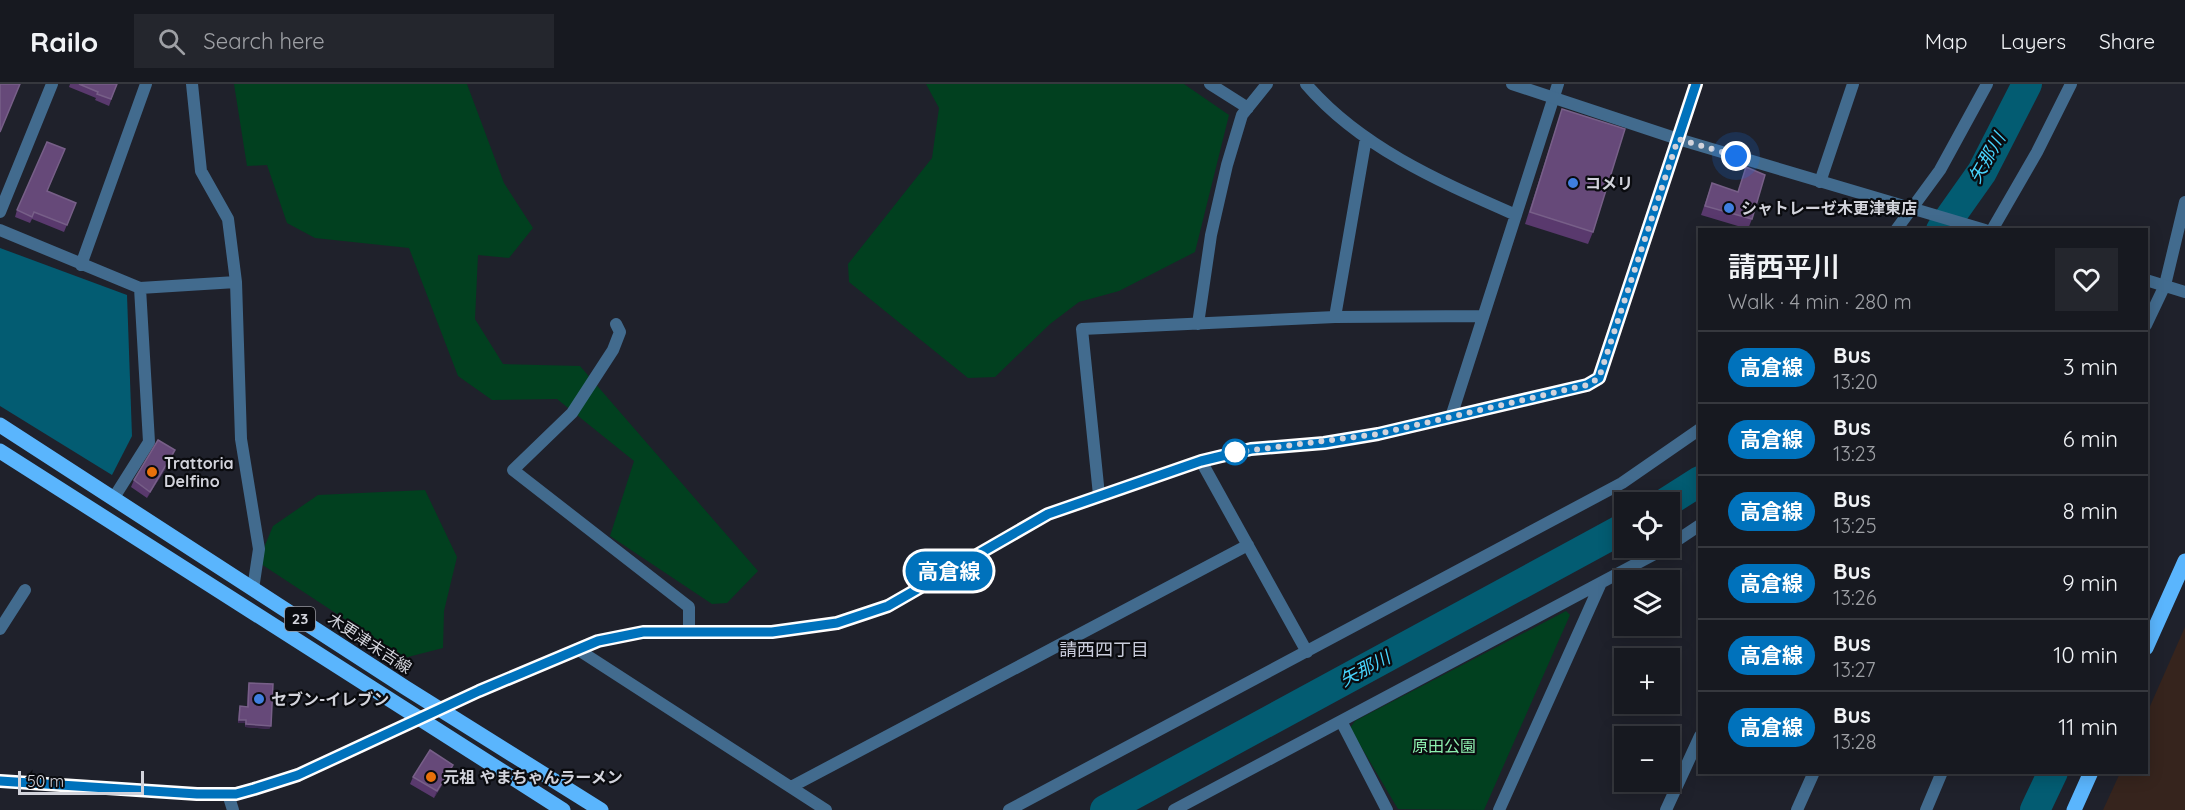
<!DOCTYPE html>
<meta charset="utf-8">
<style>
body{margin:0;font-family:Quicksand,"Noto Sans JP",sans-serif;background:#24262d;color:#f1f3f6;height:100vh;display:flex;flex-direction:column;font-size:22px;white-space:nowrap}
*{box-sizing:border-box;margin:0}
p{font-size:20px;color:#9ea0a5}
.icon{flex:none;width:33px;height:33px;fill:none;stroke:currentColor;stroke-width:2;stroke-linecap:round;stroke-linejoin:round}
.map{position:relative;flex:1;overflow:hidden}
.panel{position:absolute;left:1698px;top:144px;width:450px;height:546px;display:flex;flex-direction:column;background:#171920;border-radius:0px;box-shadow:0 3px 15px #0003,0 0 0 2px #36383e}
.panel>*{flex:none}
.badge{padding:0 12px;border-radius:20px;font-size:21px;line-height:39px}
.buttons{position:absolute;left:1614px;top:408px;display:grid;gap:12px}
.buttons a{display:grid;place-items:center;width:66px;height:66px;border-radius:0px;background:#171920;box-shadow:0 3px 15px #0003,0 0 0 2px #36383e;font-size:30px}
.scale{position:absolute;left:18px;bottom:15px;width:126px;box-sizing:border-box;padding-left:6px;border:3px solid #d2d3db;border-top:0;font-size:16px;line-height:21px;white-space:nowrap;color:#d2d3db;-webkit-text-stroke:4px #0a0b0f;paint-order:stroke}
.you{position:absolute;width:30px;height:30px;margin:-15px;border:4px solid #fff;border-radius:50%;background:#1a73e8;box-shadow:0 0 0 9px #1a73e833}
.map>.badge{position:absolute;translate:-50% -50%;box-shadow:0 0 0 3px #fff}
.round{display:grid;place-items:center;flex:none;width:63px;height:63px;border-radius:0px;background:#24262d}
.overview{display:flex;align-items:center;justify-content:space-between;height:102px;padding:0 30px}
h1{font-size:28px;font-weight:600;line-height:45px}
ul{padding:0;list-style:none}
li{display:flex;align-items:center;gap:18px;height:72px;padding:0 30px;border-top:2px solid #36383e}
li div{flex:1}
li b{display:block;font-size:22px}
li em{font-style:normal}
li .badge{min-width:66px;font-weight:700;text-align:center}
header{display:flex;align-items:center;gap:36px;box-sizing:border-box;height:84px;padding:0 30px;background:#171920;border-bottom:2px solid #36383e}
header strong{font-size:28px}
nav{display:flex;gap:33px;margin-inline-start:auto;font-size:21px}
.search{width:420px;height:54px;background:#24262d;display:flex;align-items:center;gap:15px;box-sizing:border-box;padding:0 21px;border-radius:0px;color:#9ea0a5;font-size:22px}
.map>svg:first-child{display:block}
.education{fill:#36241d}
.green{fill:#01401f}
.water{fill:#035c72}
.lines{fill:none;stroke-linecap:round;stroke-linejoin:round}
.river{stroke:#035c72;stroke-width:30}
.minor{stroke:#426b8e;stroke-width:12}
.tertiary{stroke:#426b8e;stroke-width:12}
.primary{stroke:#5ab5fd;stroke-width:15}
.wall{fill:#59396d}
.shaded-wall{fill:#3c284e}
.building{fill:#664979;stroke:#775f88;stroke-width:1.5}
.line-casing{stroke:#fff;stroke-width:14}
.line{stroke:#0072bc;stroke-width:9}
.walk{stroke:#d2d3db;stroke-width:6;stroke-dasharray:0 10.8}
.shop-dot{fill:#3f7fe0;stroke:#0a0b0f;stroke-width:2}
.stop-dot{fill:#fff;stroke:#0072bc;stroke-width:3}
.food-dot{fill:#e8710a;stroke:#0a0b0f;stroke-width:2}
.labels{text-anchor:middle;stroke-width:4.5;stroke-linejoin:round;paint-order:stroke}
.shield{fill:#0a0b0f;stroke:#96979e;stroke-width:1.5}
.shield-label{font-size:15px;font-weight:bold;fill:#d2d3db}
.poi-label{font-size:16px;font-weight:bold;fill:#d2d3db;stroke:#0a0b0f;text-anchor:start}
.street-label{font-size:16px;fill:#d2d3db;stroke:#0a0b0f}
.park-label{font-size:16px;fill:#8ef0af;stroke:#0a0b0f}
.water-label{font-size:18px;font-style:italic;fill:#48d4fd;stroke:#0a0b0f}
.neighbourhood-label{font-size:18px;fill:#c9ccdb;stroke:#0a0b0f}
</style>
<header>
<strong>Railo</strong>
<div class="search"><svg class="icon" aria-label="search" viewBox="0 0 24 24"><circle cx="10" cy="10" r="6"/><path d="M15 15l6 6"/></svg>Search here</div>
<nav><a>Map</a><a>Layers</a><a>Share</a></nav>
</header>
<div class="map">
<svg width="2185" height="726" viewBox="0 0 2185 726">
<rect width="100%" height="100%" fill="#1f212b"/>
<path class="education" d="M2185,543V726H2103L2120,689L2146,688L2147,629Z"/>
<path class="green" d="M234,0H467L504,99L533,144L509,174L478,171L475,235L503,280L580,282L758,487L727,519L712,520L610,452L634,377L557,315L492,316L458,292L409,164L315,154L287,139L267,81L247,82Z
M926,0H1184L1229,31L1195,168L1119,207L1079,218L1050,240L995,293L968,294L849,198L848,180L932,74L939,24Z
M425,406L457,473L444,527L443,564L404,574L258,478L273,442L318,411Z
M1566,527L1570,531L1484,726L1398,725L1350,644L1355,637Z"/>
<path class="water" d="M0,164L127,211L132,352L112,391L0,322Z"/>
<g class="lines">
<path class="river" d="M1941,146L1982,88L2027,0
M1667,418L1700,397
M1105,726L1624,444
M2035,726L2053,688"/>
<path class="minor" d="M192,0L201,87L228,135L236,198L241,355L259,465L253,505
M1210,0L1248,24
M1306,0C1361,64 1441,98 1516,131
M1820,98L1853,0
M0,128L52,0
M0,146L140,204L149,358L113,415
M1896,146L1940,86L1987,0
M1992,146L2037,68L2071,0
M81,181L146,0
M140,204L236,198
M1335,233L1366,54
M616,240L620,248L613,266L572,329L513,386L689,523V546
M1198,240L1211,151L1227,81L1242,31L1267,0
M2146,241L2165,201L2185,118
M1451,333L1558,0
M1201,377L1307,568
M1099,411L1082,245L1335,233L1483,232
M1670,461L1700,441
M0,545L25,506
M577,565L826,726
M1341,637L1387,726
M791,703L1248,461
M228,710L233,726
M1009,726L1622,399L1700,345
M1174,726L1666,464
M1499,726L1600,501
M1666,726L1700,652
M1797,726L1814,688
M1926,726L1942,688"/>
<path class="tertiary" d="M1512,0L1678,55L1985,146
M2146,196L2185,208
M0,697L197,710L236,709L254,705L298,691L479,607L599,557L643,548H772L837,539L888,522L1048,430L1201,377L1251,365L1325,359L1378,350L1587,301L1599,294L1696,0"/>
<path class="primary" d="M0,341L406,604L601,726
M0,367L563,726
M2146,564L2185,477
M2074,726L2091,688"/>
</g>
<path class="wall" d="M70,0H117L109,22L95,16L96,14L69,3Z
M1562,25L1593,148L1588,160L1525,140Z
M1712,99L1752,135L1748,145L1701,131Z
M47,107L76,119L64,148L32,135L30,139L15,133L17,126Z
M173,373L147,414L131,403L134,396Z
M249,599L271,642L269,645L245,643V639H238L239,626L240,622L247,623L248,602Z
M453,681L451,687L434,714L410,700L413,693Z"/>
<path class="shaded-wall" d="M175,366L173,373L147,414L150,408Z
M239,636H246L245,639H238Z
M246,640L271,642L269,645L245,643Z
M453,681L451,687L434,714L437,707Z"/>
<path class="building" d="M0,0H20L0,48Z
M79,0H117L111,15L97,10L98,8Z
M1562,25L1625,45L1593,148L1530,128Z
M47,58L65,65L47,107L76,119L67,141L34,128L32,133L17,126Z
M1746,83L1765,91L1752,135L1705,122L1712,99L1738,108Z
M158,356L175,366L150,408L134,396Z
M249,599L273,600L271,642L246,640V636H239L240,622L248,623Z
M430,666L453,681L437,707L413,693Z"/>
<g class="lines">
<defs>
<path id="line" d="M0,697L197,710H236L254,705L298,691L479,607L598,557L643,548H772L837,539L888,522L1048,430L1201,377L1251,365L1324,359L1378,350L1587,301L1599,294L1696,0"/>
</defs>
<use href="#line" class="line-casing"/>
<use href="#line" class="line"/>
<path class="walk" d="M1235,368L1230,369L1378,350L1587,301L1599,294L1678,55L1736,72"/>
</g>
<g class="shop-dot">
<circle cx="1573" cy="99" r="6"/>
<circle cx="1729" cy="124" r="6"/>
<circle cx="259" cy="615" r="6"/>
</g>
<circle class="stop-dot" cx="1235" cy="368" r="12"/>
<g class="food-dot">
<circle cx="152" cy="388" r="6"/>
<circle cx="431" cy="693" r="6"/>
</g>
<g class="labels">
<rect class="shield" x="285" y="523" width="30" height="24" rx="4.5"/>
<g class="shield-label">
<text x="300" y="540">23</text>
</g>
<g class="poi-label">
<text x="1585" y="105">コメリ</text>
<text x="1741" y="130">シャトレーゼ木更津東店</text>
<text x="164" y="385">Trattoria<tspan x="164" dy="18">Delfino</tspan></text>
<text x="271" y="621">セブン-イレブン</text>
<text x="443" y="699">元祖 やまちゃんラーメン</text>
</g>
<g class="street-label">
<text transform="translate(370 559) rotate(33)" y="6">木更津末吉線</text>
</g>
<g class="park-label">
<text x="1444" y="668">原田公園</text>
</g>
<g class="water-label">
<text transform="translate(1987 74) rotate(-60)" y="6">矢那川</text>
<text transform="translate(1365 585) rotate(-28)" y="6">矢那川</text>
</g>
<g class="neighbourhood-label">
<text x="1104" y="572">請西四丁目</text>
</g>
</g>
</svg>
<div class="buttons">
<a><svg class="icon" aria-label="locate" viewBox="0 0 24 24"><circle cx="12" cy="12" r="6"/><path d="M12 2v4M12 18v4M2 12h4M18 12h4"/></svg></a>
<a><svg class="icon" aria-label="layers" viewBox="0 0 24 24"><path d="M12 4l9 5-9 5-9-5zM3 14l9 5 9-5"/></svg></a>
<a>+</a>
<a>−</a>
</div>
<div class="scale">50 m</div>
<div class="you" style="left:1736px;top:72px"></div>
<b class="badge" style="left:949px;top:487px;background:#0072bc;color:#fff">高倉線</b>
<section class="panel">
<div class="overview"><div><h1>請西平川</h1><p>Walk · 4 min · 280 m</p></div><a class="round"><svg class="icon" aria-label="heart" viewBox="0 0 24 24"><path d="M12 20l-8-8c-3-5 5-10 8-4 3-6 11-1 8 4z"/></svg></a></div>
<ul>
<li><span class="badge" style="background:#0072bc;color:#fff">高倉線</span><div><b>Bus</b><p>13:20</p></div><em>3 min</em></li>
<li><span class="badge" style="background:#0072bc;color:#fff">高倉線</span><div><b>Bus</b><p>13:23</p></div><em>6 min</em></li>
<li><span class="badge" style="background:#0072bc;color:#fff">高倉線</span><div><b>Bus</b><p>13:25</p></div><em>8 min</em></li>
<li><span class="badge" style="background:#0072bc;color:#fff">高倉線</span><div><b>Bus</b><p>13:26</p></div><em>9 min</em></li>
<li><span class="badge" style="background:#0072bc;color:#fff">高倉線</span><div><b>Bus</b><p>13:27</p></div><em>10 min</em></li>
<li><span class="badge" style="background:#0072bc;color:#fff">高倉線</span><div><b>Bus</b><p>13:28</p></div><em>11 min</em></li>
</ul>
</section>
</div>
